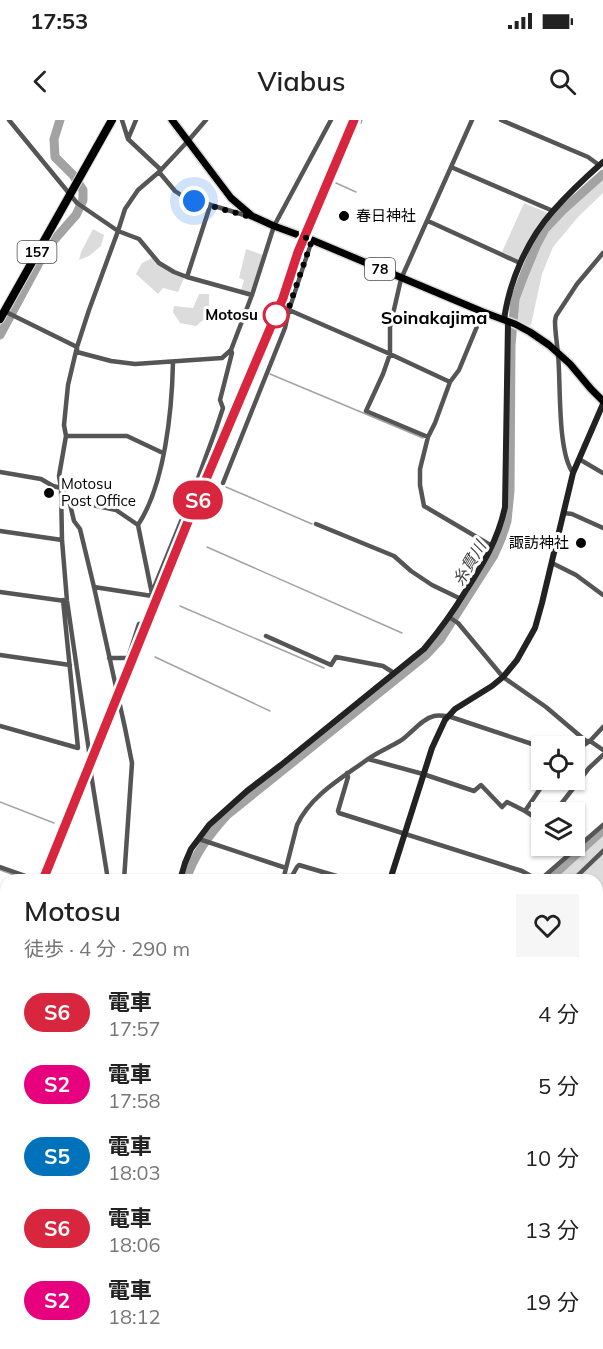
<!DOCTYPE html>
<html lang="ja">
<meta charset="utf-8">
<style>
body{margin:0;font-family:Mulish,"Noto Sans JP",sans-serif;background:#f6f6f6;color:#222;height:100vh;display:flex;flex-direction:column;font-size:22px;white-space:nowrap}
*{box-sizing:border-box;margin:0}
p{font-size:20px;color:#767676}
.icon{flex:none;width:33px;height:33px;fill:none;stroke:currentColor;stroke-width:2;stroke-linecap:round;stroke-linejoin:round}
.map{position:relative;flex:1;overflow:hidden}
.drawer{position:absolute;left:0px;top:754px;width:603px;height:476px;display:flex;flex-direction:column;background:#fff;border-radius:18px 18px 0 0;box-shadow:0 2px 4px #0004}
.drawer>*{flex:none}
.badge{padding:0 12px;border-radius:20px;font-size:21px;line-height:39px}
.tools{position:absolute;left:531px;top:616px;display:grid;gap:12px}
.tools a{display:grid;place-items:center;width:54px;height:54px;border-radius:0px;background:#fff;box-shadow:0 2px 4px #0004;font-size:30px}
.you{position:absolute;width:30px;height:30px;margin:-15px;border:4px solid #fff;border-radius:50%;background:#1a73e8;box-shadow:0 0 0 9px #1a73e833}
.map>.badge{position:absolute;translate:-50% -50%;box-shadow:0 0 0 3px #fff}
.round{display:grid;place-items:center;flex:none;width:63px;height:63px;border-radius:0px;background:#f6f6f6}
.head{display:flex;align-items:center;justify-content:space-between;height:102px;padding:0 24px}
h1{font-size:28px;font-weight:600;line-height:45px}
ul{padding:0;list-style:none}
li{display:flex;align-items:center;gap:18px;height:72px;padding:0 24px}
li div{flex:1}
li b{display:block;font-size:22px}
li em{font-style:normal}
li .badge{min-width:66px;font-weight:700;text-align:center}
.status{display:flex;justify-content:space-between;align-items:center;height:42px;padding:0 30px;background:#fff;direction:ltr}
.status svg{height:16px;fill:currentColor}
header{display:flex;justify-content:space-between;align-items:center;height:78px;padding:0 24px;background:#fff;font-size:27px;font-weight:600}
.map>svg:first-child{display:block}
.green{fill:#dcdcdc}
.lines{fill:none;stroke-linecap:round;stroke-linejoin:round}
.stream{stroke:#a3a3a3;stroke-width:1.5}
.river{stroke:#a3a3a3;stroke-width:9}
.primary-casing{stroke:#dbdbdb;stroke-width:10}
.highway-casing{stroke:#dbdbdb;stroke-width:10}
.street{stroke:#555;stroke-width:4.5}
.secondary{stroke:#222;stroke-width:6}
.primary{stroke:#000;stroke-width:7}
.highway{stroke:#000;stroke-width:8}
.rail{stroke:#000;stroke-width:1.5;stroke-dasharray:9 3 1.5 3;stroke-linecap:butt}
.street-bridge{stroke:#555;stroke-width:4.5}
.line-casing{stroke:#fff;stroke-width:14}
.line{stroke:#d7263d;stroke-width:9}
.walk{stroke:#000;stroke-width:6;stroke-dasharray:0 10.8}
.poi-dot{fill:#000;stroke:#fff;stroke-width:2}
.stop-dot{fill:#fff;stroke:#d7263d;stroke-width:3}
.labels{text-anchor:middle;stroke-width:6;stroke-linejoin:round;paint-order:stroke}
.shield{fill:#fff;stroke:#4c4c4c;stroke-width:1.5}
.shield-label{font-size:14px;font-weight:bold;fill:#000}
.poi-label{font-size:15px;fill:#000;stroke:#fff;text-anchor:start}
.stop-label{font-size:15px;font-weight:bold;fill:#000;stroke:#fff;text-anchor:end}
.water-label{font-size:16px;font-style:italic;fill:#444;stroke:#fff}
.quarter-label{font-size:18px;font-weight:bold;fill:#000;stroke:#fff}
</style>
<div class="status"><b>17:53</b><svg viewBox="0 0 49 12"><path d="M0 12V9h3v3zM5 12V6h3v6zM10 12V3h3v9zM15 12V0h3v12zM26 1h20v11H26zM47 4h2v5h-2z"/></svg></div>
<header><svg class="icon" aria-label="back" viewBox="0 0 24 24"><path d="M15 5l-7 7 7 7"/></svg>Viabus<svg class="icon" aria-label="search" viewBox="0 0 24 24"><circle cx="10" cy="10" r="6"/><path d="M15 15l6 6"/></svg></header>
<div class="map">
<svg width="603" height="1229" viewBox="0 0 603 1229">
<rect width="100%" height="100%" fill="#fff"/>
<path class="green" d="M603,50V73L579,96L553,127L542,154L531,205L525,206L512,198L511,196L512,176L534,122L553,96Z
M524,83L548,93L520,140L502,132Z
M93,109L104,115L101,126L89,136L79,140L81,132Z
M246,129L263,135L250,173L241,170L244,160L239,158Z
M152,138L158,145L184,158L178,172L163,168L158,174L136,154L142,143Z
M199,174H209V195L196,206L180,203L173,192L174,186L193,188Z
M603,712V804H597V760H550Z
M603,914V987L597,996V920Z
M603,999V1105L597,1133V1012Z"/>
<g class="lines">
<path class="stream" d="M361,3L362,0
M336,63L356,72
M270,254L423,318
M226,367L312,404
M207,427L402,513
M180,486L324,548
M155,537L270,591
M0,682L54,703
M0,750L28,760
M0,813L4,815"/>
<path class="river" d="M0,215L47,128L76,95L83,80V70L73,55L55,37L54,19L60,0
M186,760C194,735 209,715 227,695L426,535L440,520L494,435L502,417L507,401L510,371L511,225L515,179L524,155L536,126L545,109L563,90L603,54
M548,760L603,710
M0,821L6,824
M597,850L603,844
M90,1229V1224
M425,1229V1224
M506,1229L507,1224"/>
<defs>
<path id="primary" d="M172,0L231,78L252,96L274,106L312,120L483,192L515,204L530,212L549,225L570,244L591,269L603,281
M0,1057L6,1061
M75,1224V1229"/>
<path id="highway" d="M0,199L112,0"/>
</defs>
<use href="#primary" class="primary-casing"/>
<use href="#highway" class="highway-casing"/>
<path class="street" d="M9,0L77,83L118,111L139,119L159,143L174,152L187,157L252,175
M122,0L128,19
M136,0L128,19L161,50
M501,0L588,37L599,45
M357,4L358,0
M451,47L553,91
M159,52L175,71L184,77L251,97
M428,101L520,143
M187,157L210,86
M289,190L390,234L450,262
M4,191L77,227V232L111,241L135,244L222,238L231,230
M483,192L459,250L450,262L435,303L428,317L420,349V365L424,386L492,426
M66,316H127L163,333
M428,317L366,291L383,254L390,234V207L401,159L472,0
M579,339L603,353
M0,352L41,359L53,366L61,368L69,380L74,401L80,409L94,467L125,608L132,643L124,760
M573,353C557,331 561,263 558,234C557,223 555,212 555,201L556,196L577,164L603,133
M223,363L285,208L289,190L312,120
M69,380L116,390L138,405L153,479L144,503L139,504L128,538H109
M564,393L572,394L603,408
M316,404L394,436L411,451L432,465L461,479
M138,405C165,364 172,290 173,242
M0,411L62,420
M552,443L576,455L603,475
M94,467L152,476
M0,472L65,481
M151,475L193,372L216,309L223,288L220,280L232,233L231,230L252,175L274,106L331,0
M449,497L458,503L503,557L546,587L586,621H590L603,630
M266,516L331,545L336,537L383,546L394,553
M0,535L70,545
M0,606L78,628L63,480
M89,631L67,481L62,420L61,368L59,356L66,316L64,305L68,265L77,227L89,190L118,111L125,89L138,70L159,52L188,21L206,0
M574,631L590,621L603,607
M368,639L423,654L474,671L481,665L502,687L507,682L525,691L542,702
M347,653L348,657L338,691L339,693L522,751L538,760
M91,654L108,760
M525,691L546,660
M554,693L589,648L603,635
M199,719L286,748
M0,747L37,760
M284,756H292L297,747L299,745L350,760
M283,760L297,705C311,675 342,658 368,639C378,632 390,627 400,621C411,614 421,599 434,596C438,595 443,596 448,596L532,624L542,637
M540,760L603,705
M573,760L603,731
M0,985L6,988
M0,1136L6,1141
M597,1160L603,1132
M120,1224V1229
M176,1224L193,1229
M45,1229L48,1224
M297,1229L298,1224
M442,1229L443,1224
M583,1229L584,1224"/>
<path class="secondary" d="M504,200C509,162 527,120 553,91C568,74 586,57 603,42
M180,760L185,743L191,729L209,705L247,671L281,645L424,529C439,511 453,492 465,472C483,444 498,420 505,387L508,202
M390,760L432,628L445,600L455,589L492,566L503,557L517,540L535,508L542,483L573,353L603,284
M241,1229L242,1224"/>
<use href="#primary" class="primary"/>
<use href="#highway" class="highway"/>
<path class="rail" d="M43,760L187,404L283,178L298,132L354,0
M0,866L6,852"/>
<path class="street-bridge" d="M89,631L91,654"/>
</g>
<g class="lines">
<defs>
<path id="line" d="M43,760L187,404L283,178L298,132L354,0"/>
</defs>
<use href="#line" class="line-casing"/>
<use href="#line" class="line"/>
<path class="walk" d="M194,81L250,97L252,96L274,106L312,120L288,190L276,195"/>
</g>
<g class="poi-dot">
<circle cx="344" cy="96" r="6"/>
<circle cx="49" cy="373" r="6"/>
<circle cx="581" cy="423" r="6"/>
</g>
<circle class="stop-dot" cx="276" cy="195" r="12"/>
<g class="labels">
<g class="shield">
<rect x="17.5" y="121" width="39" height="22" rx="4.5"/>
<rect x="365" y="138" width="30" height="22" rx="4.5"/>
</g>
<g class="shield-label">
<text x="37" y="137">157</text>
<text x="380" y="154">78</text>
</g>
<g class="poi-label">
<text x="356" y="101">春日神社</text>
<text x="61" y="369">Motosu<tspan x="61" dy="17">Post Office</tspan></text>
<text x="569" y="428" text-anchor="end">諏訪神社</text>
</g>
<g class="stop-label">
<text x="258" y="200">Motosu</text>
</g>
<g class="water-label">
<text transform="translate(469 443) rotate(-59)" y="6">糸貫川</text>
</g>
<g class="quarter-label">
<text x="434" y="204">Soinakajima</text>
</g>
</g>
</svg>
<div class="tools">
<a><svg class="icon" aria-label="locate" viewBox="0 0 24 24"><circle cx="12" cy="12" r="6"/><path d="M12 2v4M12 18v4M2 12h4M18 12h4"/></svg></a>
<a><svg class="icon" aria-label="layers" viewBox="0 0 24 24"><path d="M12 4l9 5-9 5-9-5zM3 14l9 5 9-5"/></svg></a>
</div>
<div class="you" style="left:194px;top:81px"></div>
<b class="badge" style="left:198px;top:380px;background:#d7263d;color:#fff">S6</b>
<section class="drawer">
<div class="head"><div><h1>Motosu</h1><p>徒歩 · 4 分 · 290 m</p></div><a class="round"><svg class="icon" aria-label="heart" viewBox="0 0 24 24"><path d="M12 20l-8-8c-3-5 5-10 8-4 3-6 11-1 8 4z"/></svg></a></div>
<ul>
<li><span class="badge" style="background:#d7263d;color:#fff">S6</span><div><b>電車</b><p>17:57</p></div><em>4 分</em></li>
<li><span class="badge" style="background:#e6007e;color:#fff">S2</span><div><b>電車</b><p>17:58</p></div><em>5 分</em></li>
<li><span class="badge" style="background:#0072bc;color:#fff">S5</span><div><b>電車</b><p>18:03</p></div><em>10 分</em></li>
<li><span class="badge" style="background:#d7263d;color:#fff">S6</span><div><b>電車</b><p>18:06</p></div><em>13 分</em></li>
<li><span class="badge" style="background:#e6007e;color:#fff">S2</span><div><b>電車</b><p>18:12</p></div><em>19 分</em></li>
</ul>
</section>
</div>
